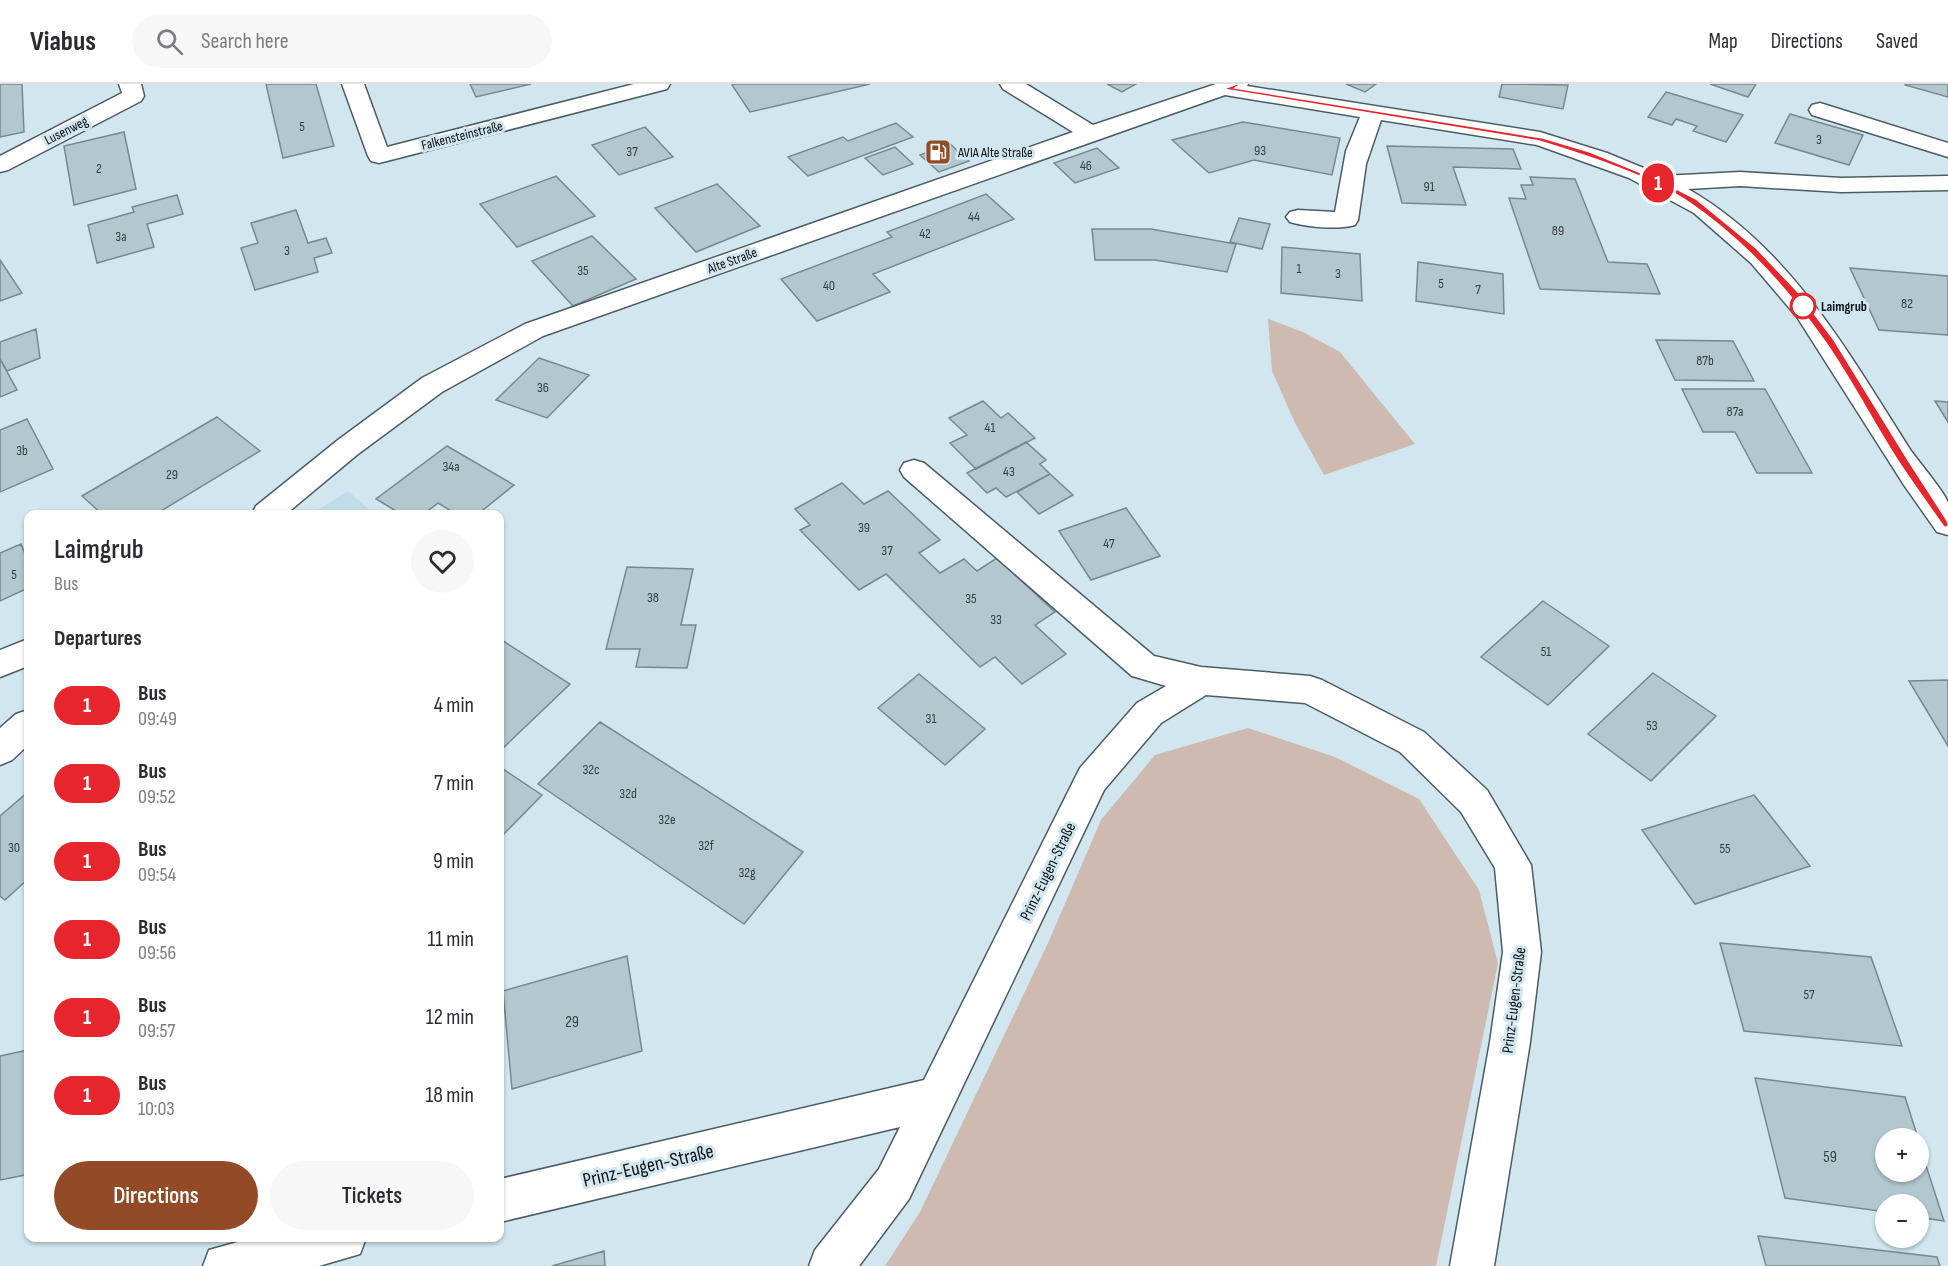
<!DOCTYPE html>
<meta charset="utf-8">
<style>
body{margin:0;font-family:"Sofia Sans Condensed",sans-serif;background:#f7f7f7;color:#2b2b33;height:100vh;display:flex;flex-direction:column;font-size:22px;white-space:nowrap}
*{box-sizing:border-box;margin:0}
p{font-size:20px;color:#7c7c81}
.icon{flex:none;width:33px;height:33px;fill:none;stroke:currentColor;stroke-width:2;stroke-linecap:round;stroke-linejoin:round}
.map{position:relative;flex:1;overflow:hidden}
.drawer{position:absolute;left:24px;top:426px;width:480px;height:732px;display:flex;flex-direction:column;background:#fff;border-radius:12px;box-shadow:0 2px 4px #0004}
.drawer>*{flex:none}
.badge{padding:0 12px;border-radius:20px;font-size:21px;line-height:39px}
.controls{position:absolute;left:1875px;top:1044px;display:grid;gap:12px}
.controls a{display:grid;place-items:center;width:54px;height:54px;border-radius:50%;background:#fff;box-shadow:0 2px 4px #0004;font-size:30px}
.map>.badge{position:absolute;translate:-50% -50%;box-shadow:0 0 0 3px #fff}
h2{padding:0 30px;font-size:22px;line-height:54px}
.round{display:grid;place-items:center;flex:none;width:63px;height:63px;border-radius:32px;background:#f7f7f7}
.overview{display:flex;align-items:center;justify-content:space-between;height:102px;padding:0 30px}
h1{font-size:28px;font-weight:600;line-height:45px}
.cta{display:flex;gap:12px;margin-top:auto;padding:12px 30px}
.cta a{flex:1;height:69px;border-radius:36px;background:#924b26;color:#fff;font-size:24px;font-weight:600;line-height:69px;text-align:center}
.cta a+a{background:#f7f7f7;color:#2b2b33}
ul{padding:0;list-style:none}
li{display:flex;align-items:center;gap:18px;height:78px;padding:0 30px}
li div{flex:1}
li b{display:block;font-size:22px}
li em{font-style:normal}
li .badge{min-width:66px;font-weight:700;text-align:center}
header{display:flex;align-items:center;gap:36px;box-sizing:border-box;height:84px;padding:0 30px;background:#fff;border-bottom:2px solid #e1e1e2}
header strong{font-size:28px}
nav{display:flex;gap:33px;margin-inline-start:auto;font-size:21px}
.search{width:420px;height:54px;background:#f7f7f7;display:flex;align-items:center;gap:15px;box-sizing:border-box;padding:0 21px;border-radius:33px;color:#7c7c81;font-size:22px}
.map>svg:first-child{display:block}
.built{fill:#bfdce7}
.green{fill:#cfbab1}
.building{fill:#b2c7ce;stroke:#768990;stroke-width:1.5}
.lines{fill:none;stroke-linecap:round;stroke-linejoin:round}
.minor-casing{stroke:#4b5d63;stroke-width:3}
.minor{fill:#fff;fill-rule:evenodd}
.line{fill:#e6252c;stroke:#fff;stroke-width:1.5}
.stop-dot{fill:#fff;stroke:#e6252c;stroke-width:3}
.labels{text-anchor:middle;stroke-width:6;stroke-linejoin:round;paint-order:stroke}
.number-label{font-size:14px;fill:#343f42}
.far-street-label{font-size:14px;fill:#0a1214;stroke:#d1e6ee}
.far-poi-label{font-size:14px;fill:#0a1214;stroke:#d1e6ee;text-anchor:start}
.far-stop-label{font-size:14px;font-weight:bold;fill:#0a1214;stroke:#d1e6ee;text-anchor:start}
.street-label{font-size:16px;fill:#0a1214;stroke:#d1e6ee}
.near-number-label{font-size:16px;fill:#343f42}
.near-street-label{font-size:20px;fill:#0a1214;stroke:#d1e6ee}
</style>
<header>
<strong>Viabus</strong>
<div class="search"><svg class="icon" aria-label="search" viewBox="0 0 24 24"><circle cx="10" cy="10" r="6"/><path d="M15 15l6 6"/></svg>Search here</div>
<nav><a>Map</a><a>Directions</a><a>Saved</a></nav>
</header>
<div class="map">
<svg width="1948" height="1182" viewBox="0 0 1948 1182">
<rect width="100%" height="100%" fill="#d1e6ee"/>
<path class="built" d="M348,407L374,430H323L318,426Z"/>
<path class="green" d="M1268,235L1303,248L1340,268L1415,360L1324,391L1295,339L1272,287Z
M1248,644L1335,673L1419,715L1479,806L1498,879L1436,1182H885L920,1128L1048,859L1101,736L1155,671Z"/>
<path class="building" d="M0,0H22L24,48L0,53Z
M266,0H316L334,62L283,74Z
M470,0H531L476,13Z
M735,0H870L750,28L732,1Z
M1107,0H1136L1122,8Z
M1346,0H1376L1365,8Z
M1502,0L1568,1L1563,25L1499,13Z
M1710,0H1756L1748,13Z
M1948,0V13L1905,1V0Z
M1666,8L1743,31L1726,58L1693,47L1697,42L1676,35L1672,41L1648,33Z
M1790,30L1863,51L1849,81L1775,59Z
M1243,38L1340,54L1332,91L1254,76L1209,89L1172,56Z
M896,39L913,53L808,92L788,73L843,53L848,57Z
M645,43L673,73L619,91L592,61Z
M124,48L136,105L74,121L64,62Z
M950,60L969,77L939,88L920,71Z
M1387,62L1513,65L1521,85L1453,83L1466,121L1402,119Z
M895,63L913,80L883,91L865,74Z
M1097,64L1119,84L1075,99L1054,79Z
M556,92L595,132L517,163L480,120Z
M1530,93L1575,95L1608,178L1647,180L1660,210L1540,205L1509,114L1526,115L1521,101H1533Z
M717,100L760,142L696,168L655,124Z
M986,110L1014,135L873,190L890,208L817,237L781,195L892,153L887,148Z
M177,111L183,130L147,140L154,163L97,179L88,141L134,128L132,123Z
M296,126L308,159L326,154L332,169L314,174L318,188L255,206L241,164L258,159L251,139Z
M1239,134L1270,140L1262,165L1230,158Z
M1092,145H1151L1236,160L1227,188L1155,176H1095Z
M592,152L636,195L573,222L532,177Z
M1282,163L1360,170L1362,217L1281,209Z
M0,176L22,209L0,217Z
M1418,178L1503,190L1504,230L1416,217Z
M1850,184L1948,192V251L1879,246Z
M36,245L40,274L7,287L0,275V258Z
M1656,256L1733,257L1754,297L1675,296Z
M539,274L589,291L547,334L496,316Z
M0,275L17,306L0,313Z
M1682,305H1765L1812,389H1757L1735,348H1703Z
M983,317L1001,334L1008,329L1035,354L976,385L950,359L967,351L949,334Z
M1935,317L1948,318V338Z
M217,333L260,367L156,430H102L82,412Z
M27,335L53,385L0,408V346Z
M1026,358L1046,376L1040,380L1050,390L1006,413L996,404L987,409L967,389Z
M447,362L514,401L478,430H456L438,419L424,430H401L376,415Z
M1050,390L1073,411L1039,430L1017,408Z
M842,399L864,420L888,407L940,456L919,469L940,489L964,475L977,487L997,474L1055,528L1035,541L1066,570L1022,600L995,573L980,583L886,490L859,506L800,446L810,441L795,425Z
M1126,424L1160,472L1091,496L1059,447Z
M21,460L28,477V504L0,517V469Z
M627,483L693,485L681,541H696L687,584L636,583L640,565H606Z
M1543,517L1609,562L1548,621L1481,573Z
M500,555L570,600L501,666L500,665Z
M1653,589L1716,632L1651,697L1588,650Z
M919,590L985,645L945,681L878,624Z
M1948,596V662L1909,597Z
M600,638L803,768L744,840L538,700Z
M500,683L542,711L500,754Z
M28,708V795L5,816L0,812V732Z
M1754,711L1810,782L1695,820L1642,746Z
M1720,859L1871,873L1902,962L1744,947Z
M627,872L642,967L512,1005L503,907Z
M28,966V1074L25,1091L0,1096V972Z
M1755,994L1905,1013L1918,1054H1886V1088H1918V1057L1944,1137L1918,1133V1120H1886V1128L1785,1114Z
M1758,1152L1937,1173L1940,1182H1766Z
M604,1167L605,1182H552Z"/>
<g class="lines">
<defs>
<path id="minor" d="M119,0H141L144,12L141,17L8,86L0,88V72L122,9Z
M342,0H364L387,63L634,0H670L667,5L379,79L371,77L368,72Z
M1000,0H1026L1093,41L1216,0H1248L1247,2L1540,48L1607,69L1663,92L1740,88L1841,94L1948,92V106L1841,108L1740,102L1688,105C1791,164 1849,270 1911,367C1919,378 1946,410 1948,419C1948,429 1948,441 1948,451L1937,448L1904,401L1797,233L1751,179L1694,129L1629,94L1537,61L1381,36L1366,80L1358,136L1355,141C1336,146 1308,143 1290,138L1286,133L1290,128L1298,126L1335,128L1346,67L1360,33L1225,11L543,252L442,308L358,370L286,430H252L256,422L338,356L422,294L525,240L1073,48L1003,5Z
M1820,19L1948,59V73L1812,31L1809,26L1812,21Z
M914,376L924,379L1154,572L1201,583L1310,592L1322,596L1424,648L1487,706L1531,781L1541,868L1530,958L1494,1182H1450L1490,958L1503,868L1495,784L1461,728L1400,668L1305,619L1206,611L1161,639L1104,706L909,1115L859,1182H809L815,1166L879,1085L900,1043L500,1138V1095L924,996L1080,684L1137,619L1166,602L1132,592L904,393L900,386L904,379Z
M28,555V582L0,593V566Z
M28,626V661L12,676L0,681V644L16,630Z
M252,1154H366L360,1170L319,1182H203L209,1166Z"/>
</defs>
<use href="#minor" class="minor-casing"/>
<use href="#minor" class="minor"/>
</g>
<path class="line" d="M1237,0H1241L1235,4L1543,54L1590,68L1661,97L1696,115L1756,164L1797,207L1834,256L1908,376L1948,438V443H1944C1929,422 1914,401 1900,380C1874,340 1853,298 1826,259C1789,206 1744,156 1690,119C1651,92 1585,71 1539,57L1223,5Z"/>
<defs>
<symbol id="fuel-square" viewBox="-11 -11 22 22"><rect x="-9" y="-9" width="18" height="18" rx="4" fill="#924b26" stroke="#d1e6ee"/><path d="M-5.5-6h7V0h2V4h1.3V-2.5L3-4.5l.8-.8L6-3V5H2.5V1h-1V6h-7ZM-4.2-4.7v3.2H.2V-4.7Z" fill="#fff"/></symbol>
</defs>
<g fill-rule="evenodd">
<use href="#fuel-square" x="923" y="53" width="30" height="30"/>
</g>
<circle class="stop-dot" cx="1803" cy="222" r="12"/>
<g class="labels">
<g class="number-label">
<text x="302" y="47">5</text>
<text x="1819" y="60">3</text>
<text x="1260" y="71">93</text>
<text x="632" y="72">37</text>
<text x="1086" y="86">46</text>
<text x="99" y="89">2</text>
<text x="1429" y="107">91</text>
<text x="974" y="137">44</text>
<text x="1558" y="151">89</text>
<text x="925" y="154">42</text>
<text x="121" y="157">3a</text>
<text x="287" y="171">3</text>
<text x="1299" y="189">1</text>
<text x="583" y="191">35</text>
<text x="1338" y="194">3</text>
<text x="1441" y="204">5</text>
<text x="829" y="206">40</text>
<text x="1478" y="210">7</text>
<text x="1907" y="224">82</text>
<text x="1705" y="281">87b</text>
<text x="543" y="308">36</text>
<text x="1735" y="332">87a</text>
<text x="990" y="348">41</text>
<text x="22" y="371">3b</text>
<text x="451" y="387">34a</text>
<text x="1009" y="392">43</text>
<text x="172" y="395">29</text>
<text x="864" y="448">39</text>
<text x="1109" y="464">47</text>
<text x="887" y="471">37</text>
<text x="14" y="495">5</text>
<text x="653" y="518">38</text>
<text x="971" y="519">35</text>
<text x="996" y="540">33</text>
<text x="1546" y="572">51</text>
<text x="931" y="639">31</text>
<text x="1652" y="646">53</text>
<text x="591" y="690">32c</text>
<text x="628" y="714">32d</text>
<text x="667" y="740">32e</text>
<text x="706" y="766">32f</text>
<text x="14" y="768">30</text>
<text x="1725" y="769">55</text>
<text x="747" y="793">32g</text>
<text x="1809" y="915">57</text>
</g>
<g class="far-street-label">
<text transform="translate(66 46) rotate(-27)" y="5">Lusenweg</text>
<text transform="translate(462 51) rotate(-14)" y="5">Falkensteinstraße</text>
<text transform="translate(732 176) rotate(-20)" y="5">Alte Straße</text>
</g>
<g class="far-poi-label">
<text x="958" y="73">AVIA Alte Straße</text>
</g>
<g class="far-stop-label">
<text x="1821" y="227">Laimgrub</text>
</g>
<g class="street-label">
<text transform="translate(1047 787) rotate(-64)" y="6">Prinz-Eugen-Straße</text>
<text transform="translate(1513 916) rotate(-83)" y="6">Prinz-Eugen-Straße</text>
</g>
<g class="near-number-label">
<text x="572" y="943">29</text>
<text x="1830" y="1078">59</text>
</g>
<g class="near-street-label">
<text transform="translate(648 1081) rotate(-13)" y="7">Prinz-Eugen-Straße</text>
</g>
</g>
</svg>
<div class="controls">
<a>+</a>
<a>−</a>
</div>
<b class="badge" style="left:1658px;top:99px;background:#e6252c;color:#fff">1</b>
<section class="drawer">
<div class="overview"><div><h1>Laimgrub</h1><p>Bus</p></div><a class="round"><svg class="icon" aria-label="heart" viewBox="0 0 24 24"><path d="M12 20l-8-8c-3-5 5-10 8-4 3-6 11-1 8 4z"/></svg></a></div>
<h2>Departures</h2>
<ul>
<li><span class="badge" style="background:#e6252c;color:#fff">1</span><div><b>Bus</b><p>09:49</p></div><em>4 min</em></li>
<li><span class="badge" style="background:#e6252c;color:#fff">1</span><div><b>Bus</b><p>09:52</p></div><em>7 min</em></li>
<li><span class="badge" style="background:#e6252c;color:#fff">1</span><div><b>Bus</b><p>09:54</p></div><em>9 min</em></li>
<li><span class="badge" style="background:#e6252c;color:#fff">1</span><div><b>Bus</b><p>09:56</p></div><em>11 min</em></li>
<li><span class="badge" style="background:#e6252c;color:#fff">1</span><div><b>Bus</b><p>09:57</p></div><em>12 min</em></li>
<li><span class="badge" style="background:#e6252c;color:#fff">1</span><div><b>Bus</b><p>10:03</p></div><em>18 min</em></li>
</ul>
<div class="cta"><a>Directions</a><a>Tickets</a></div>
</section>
</div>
